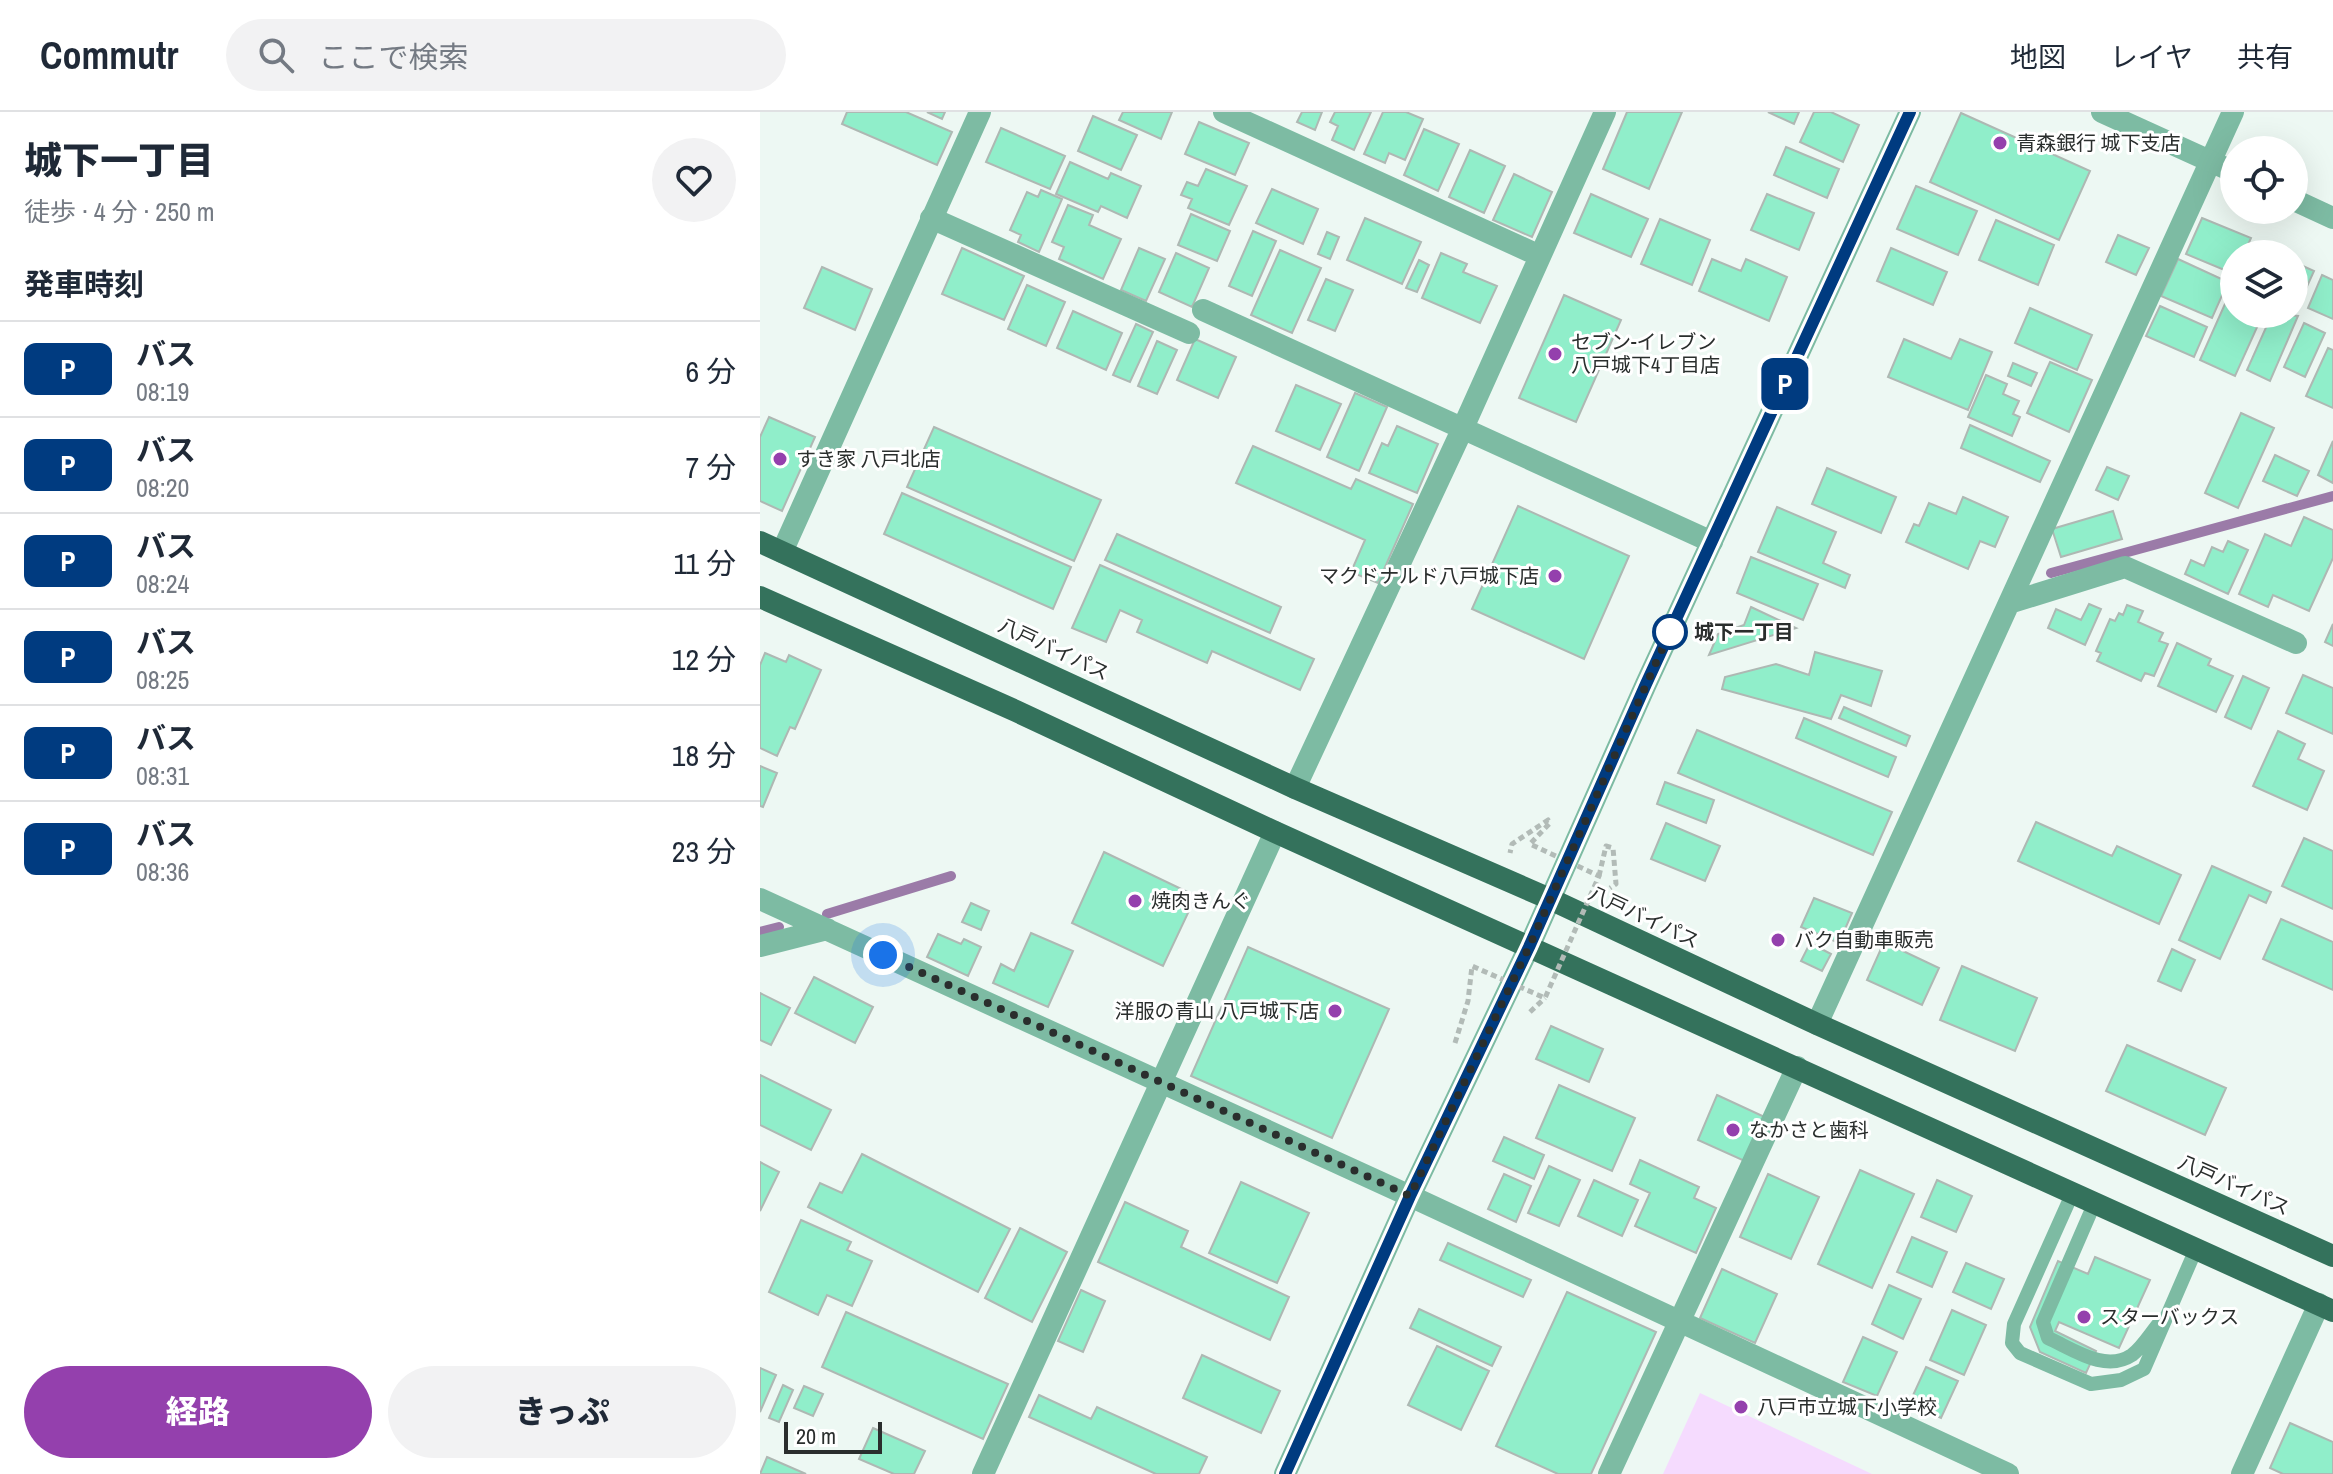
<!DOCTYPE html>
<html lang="ja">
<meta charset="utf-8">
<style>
body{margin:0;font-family:"Archivo Narrow","Noto Sans JP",sans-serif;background:#f2f2f3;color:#1f2937;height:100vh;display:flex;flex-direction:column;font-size:30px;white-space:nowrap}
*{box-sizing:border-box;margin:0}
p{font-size:26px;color:#747a83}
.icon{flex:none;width:44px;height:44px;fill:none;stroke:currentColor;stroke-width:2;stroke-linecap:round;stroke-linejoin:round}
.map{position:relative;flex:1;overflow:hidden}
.drawer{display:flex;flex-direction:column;background:#fff;width:760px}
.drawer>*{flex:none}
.badge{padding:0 16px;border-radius:12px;font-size:28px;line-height:52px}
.buttons{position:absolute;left:1460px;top:24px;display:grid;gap:16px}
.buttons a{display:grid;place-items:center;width:88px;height:88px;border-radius:50%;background:#fff;box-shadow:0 8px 32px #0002;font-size:40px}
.scale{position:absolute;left:24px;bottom:20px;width:98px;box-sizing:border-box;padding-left:8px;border:4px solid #2a2e2d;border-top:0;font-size:22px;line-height:28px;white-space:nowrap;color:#2a2e2d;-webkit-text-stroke:6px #fff;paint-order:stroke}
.you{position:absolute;width:40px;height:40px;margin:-20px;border:6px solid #fff;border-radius:50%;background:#1a73e8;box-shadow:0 0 0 12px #1a73e833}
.map>.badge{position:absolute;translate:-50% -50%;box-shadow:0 0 0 4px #fff}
h2{padding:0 24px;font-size:30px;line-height:72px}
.round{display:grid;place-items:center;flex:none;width:84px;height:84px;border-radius:42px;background:#f2f2f3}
.summary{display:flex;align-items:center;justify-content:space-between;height:136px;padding:0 24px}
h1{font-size:38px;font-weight:800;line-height:60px}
.button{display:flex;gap:16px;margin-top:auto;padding:16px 24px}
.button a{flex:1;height:92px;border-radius:48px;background:#9440ad;color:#fff;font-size:32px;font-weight:800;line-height:92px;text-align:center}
.button a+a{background:#f2f2f3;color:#1f2937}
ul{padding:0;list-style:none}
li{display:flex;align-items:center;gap:24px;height:96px;padding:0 24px;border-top:2px solid #e0e1e3}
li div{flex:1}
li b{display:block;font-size:30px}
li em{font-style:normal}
li .badge{min-width:88px;font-weight:700;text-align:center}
header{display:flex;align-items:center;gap:48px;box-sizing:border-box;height:112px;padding:0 40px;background:#fff;border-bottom:2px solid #e0e1e3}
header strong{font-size:38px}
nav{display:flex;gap:44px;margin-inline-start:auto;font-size:28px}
.search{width:560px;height:72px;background:#f2f2f3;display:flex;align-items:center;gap:20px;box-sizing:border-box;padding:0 28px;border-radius:44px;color:#747a83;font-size:30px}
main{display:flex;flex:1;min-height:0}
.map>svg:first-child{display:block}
.green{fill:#f5dbfe}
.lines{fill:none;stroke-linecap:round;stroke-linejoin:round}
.stream{stroke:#9b7ba8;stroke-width:10}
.building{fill:#90eeca;stroke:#aeb8b3;stroke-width:2}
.path{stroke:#b2bbb7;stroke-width:5;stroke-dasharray:6 4;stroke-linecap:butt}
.service{stroke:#7dbba3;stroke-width:14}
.minor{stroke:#7dbba3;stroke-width:22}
.tertiary{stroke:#7dbba3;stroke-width:22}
.trunk{stroke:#34725c;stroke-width:22}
.path-bridge{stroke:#b2bbb7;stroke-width:5;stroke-dasharray:6 4;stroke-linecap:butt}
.line-casing{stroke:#fff;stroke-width:18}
.line{stroke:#003b80;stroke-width:12}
.walk{stroke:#2a2e2d;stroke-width:8;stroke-dasharray:0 14.4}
.poi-dot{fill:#9440ad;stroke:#fff;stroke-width:3}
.stop-dot{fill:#fff;stroke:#003b80;stroke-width:4}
.labels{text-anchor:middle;stroke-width:6;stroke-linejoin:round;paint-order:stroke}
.poi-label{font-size:20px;fill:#2a2e2d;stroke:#fff;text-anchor:start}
.stop-label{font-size:20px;font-weight:bold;fill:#2a2e2d;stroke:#fff;text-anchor:start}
.street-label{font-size:20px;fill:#2a2e2d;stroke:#fff}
</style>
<header>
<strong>Commutr</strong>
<div class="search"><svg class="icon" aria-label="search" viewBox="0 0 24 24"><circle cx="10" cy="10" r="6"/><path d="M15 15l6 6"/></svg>ここで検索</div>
<nav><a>地図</a><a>レイヤ</a><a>共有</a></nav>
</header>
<main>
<section class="drawer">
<div class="summary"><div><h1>城下一丁目</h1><p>徒歩 · 4 分 · 250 m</p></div><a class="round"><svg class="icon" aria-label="heart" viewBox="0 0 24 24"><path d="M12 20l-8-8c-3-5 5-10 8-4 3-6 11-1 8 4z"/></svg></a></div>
<h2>発車時刻</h2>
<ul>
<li><span class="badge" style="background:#003b80;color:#fff">P</span><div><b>バス</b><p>08:19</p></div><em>6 分</em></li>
<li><span class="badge" style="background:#003b80;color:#fff">P</span><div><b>バス</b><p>08:20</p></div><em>7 分</em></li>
<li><span class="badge" style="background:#003b80;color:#fff">P</span><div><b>バス</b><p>08:24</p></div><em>11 分</em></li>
<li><span class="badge" style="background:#003b80;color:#fff">P</span><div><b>バス</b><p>08:25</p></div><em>12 分</em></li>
<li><span class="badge" style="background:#003b80;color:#fff">P</span><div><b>バス</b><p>08:31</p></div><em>18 分</em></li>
<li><span class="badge" style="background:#003b80;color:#fff">P</span><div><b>バス</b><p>08:36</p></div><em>23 分</em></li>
</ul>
<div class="button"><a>経路</a><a>きっぷ</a></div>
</section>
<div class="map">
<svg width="1573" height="1362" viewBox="0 0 1573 1362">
<rect width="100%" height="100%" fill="#edf8f3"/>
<path class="green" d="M940,1281L1112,1362H903Z"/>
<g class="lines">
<path class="stream" d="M1291,461L1573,384
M67,802L191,764
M0,820L19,815"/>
</g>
<path class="building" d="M87,0H146L192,20L177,53L82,12Z
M167,0H185L182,7Z
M363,0H412L401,27L359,8Z
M542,0H562L555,18L537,10Z
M575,0H611L594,38L572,28L578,14L570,10Z
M623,0H646L663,7L645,48L629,41L625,51L604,42Z
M867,0H922L889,77L843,57Z
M1008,0H1039L1034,12Z
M1054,0H1071L1099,13L1083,50L1040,30Z
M1201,1L1330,59L1299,128L1170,70Z
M333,4L377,23L361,58L318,39Z
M439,10L489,31L475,63L425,42Z
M241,16L305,44L290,77L226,50Z
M664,17L699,32L678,79L644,63Z
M1026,35L1079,57L1067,86L1014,63Z
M710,38L745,54L724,101L689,85Z
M310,50L348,67L351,61L381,74L367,106L341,94L338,100L296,82Z
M446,57L487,74L469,113L428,96L432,87L421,83L427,70L438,74Z
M754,62L792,80L772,125L733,108Z
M1156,74L1217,99L1198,143L1137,117Z
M512,77L558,97L543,132L496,111Z
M281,78L302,87L279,140L258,130L261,123L250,118L267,80L278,85Z
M831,82L888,107L871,145L814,121Z
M1007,82L1054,101L1039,138L991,118Z
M308,93L333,103L329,113L361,127L343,167L299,147L304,135L292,130Z
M431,102L470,119L457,149L418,133Z
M605,106L661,130L642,172L587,148Z
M1442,106L1491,126L1484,142H1474V162L1426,142Z
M900,107L950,128L932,173L881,152Z
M1236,108L1294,133L1278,173L1219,148Z
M493,119L516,129L492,184L469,174Z
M567,120L579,125L570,147L558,142Z
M1358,123L1389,136L1376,163L1346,150Z
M1496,133L1516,142H1492Z
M202,136L264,164L244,208L182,182Z
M379,136L405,147L386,189L361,178Z
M1131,136L1187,160L1173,193L1117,169Z
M520,138L561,156L532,221L491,203Z
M416,141L449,156L432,195L399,180Z
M681,141L707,152L703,160L737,174L720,211L662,186Z
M952,147L981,159L986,147L1027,165L1009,209L939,179Z
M1418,147L1468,170L1452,206L1401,184Z
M659,148L669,153L657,180L646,176Z
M1534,150L1554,159L1540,190L1534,187Z
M62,155L112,177L95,218L44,196Z
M1562,163L1573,168V207L1548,196Z
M566,167L593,178L575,219L548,208Z
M267,173L305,190L286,234L248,217Z
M1473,174L1474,202H1503L1475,264L1440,248Z
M804,183L861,208L816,310L759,286Z
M1400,194L1447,215L1434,245L1386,224Z
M1270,196L1332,223L1317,258L1255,231Z
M313,199L362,221L346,258L297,236Z
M1512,202L1538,204L1510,269L1487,258Z
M1544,211L1565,221L1545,265L1524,255Z
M376,212L393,220L370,270L353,263Z
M435,227L476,245L458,286L417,268Z
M1144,227L1191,247L1200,227L1232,240L1208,298L1128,265Z
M397,229L417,238L397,282L378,274Z
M1568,236L1573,238V296L1546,284Z
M1290,250L1332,268L1309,320L1267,301Z
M1253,251L1277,261L1271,274L1248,264Z
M1226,263L1247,272L1243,282L1259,289L1253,302L1260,305L1252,324L1208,305Z
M536,273L581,292L560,338L516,319Z
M595,281L627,295L599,359L567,345Z
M1481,301L1514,316L1478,396L1445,381Z
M9,305L55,325L22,399L0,389V325Z
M1210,313L1290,349L1280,370L1201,336Z
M637,314L678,332L657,381L609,361L622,331L628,334Z
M174,315L341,388L314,449L147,375Z
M1573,329V371L1558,363Z
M493,334L591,377L596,367L653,392L618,471L591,460L605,428L476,371Z
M1515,343L1549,359L1537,384L1503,369Z
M1347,355L1369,364L1358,388L1336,378Z
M1067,356L1136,385L1121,421L1052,392Z
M142,381L311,455L293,497L124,422Z
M1203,385L1248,405L1235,435L1220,429L1208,457L1146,430L1154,412L1159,414L1169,391L1196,402Z
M758,394L869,444L824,547L712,497Z
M1017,395L1076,420L1063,451L1090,463L1085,476L998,440Z
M1353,399L1362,427L1301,445L1292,417Z
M1544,405L1573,418V446L1549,499L1513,483L1508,495L1479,482L1505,422L1531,434Z
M357,422L521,495L510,521L345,448Z
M1468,429L1488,438L1468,482L1425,462L1431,448L1444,454L1452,435L1463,440Z
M991,445L1058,472L1043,508L977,481Z
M340,453L554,547L540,578L452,539L447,551L377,520L382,508L360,498L346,530L312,516Z
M1329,492L1341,497L1325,533L1288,516L1296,497L1321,508Z
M1367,493L1383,499L1378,510L1403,521L1399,529L1408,532L1394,564L1385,561L1381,569L1337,549L1341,541L1336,539L1350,507L1355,509L1359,501L1363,503Z
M991,495L1036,516L949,543L958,522L984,513Z
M1573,512V534L1565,530Z
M1417,531L1451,547L1448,553L1473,564L1456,600L1398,574Z
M1055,540L1122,559L1111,594L1081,583L1071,607L962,577L965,565L1016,552L1049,563Z
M5,541L26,550L29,543L61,558L35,617L30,615L17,644L0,636V553Z
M1543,563L1573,576V622L1526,601Z
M1483,564L1509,576L1491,617L1465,605Z
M1084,595L1150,624L1146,634L1079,606Z
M1044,606L1136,645L1128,665L1036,626Z
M937,618L1132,700L1113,743L918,661Z
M1518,619L1545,632L1538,647L1564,659L1547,698L1493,674Z
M0,654L17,661L3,695L0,694Z
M905,670L954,688L946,711L897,692Z
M1276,710L1352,744L1357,734L1421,763L1399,812L1258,749Z
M906,711L960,734L945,769L891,747Z
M1544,726L1573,739V797L1522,774Z
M344,740L436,784L403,854L312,811Z
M1452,754L1511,780L1506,791L1489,783L1460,847L1419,828Z
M1054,786L1092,801L1079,831L1041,815Z
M211,791L229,799L221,818L202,810Z
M1521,807L1573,830V878L1503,847Z
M271,821L313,839L288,895L233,871L241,852L254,859Z
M178,822L201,832L204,827L221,835L208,864L167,845Z
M1124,830L1179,856L1162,893L1107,868Z
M1050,831L1071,842L1062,859L1041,849Z
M488,835L629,897L572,1026L431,964Z
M1412,837L1435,848L1421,879L1398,869Z
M1202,854L1277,886L1255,939L1180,908Z
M54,865L113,895L95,931L35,901Z
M0,881L30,896L11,933L0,928Z
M791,914L843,937L829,970L776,947Z
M1367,933L1466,976L1445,1023L1346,979Z
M0,963L71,998L51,1038L0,1013Z
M799,973L875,1006L852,1059L776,1026Z
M957,983L1009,1007L989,1051L938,1028Z
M744,1025L784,1043L774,1067L733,1049Z
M102,1042L250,1117L218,1180L48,1095L60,1071L82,1081Z
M880,1048L939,1075L934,1086L956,1096L936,1141L875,1114L890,1081L870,1072Z
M0,1050L19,1060L0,1099Z
M789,1054L820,1068L799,1114L768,1101Z
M1100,1058L1154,1082L1112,1176L1058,1152Z
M744,1062L771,1074L756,1110L728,1097Z
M1008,1062L1059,1085L1031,1147L980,1125Z
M834,1068L878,1088L862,1124L818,1104Z
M1177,1068L1212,1084L1196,1120L1161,1105Z
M481,1070L549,1101L517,1171L449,1141Z
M365,1090L428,1119L421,1135L529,1185L510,1228L338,1150Z
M41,1108L91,1130L87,1138L112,1149L92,1194L67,1183L58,1203L9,1180Z
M260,1116L307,1140L272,1210L225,1186Z
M1152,1125L1187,1140L1172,1175L1137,1160Z
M688,1131L771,1168L763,1185L680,1148Z
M1335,1145L1390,1168L1359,1236L1299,1210L1295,1219L1336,1239L1326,1261L1280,1240L1270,1215L1298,1149L1328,1162Z
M1206,1151L1244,1167L1231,1197L1193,1180Z
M962,1157L1017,1182L995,1231L940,1206Z
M1129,1173L1161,1187L1143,1227L1112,1212Z
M321,1178L345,1189L323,1240L298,1229Z
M807,1180L896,1220L831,1362H798L736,1334Z
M659,1197L741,1235L732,1254L650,1216Z
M1192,1198L1226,1213L1204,1263L1170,1248Z
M86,1200L248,1272L223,1327L62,1255Z
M1103,1225L1137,1240L1117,1284L1083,1270Z
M677,1234L729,1259L701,1318L648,1293Z
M442,1243L520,1279L501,1321L423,1286Z
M1166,1255L1198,1269L1181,1306L1149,1292Z
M0,1256L16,1263L0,1300Z
M23,1273L33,1278L19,1310L9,1306Z
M44,1274L63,1282L53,1304L34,1296Z
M279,1283L331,1307L337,1295L447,1345L439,1362H396L269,1305Z
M1530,1311L1573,1330V1362H1523L1510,1356Z
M113,1316L165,1339L154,1362H134L99,1347Z
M7,1345L46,1362H0Z"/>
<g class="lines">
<path class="path" d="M839,764L846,734L853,736L856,772L850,776
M770,900L785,886"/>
<path class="service" d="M1313,1080L1254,1212L1252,1231L1260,1241L1331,1272L1361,1268L1384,1257L1436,1137
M1335,1090L1283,1210L1288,1226C1313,1237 1345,1261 1372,1243C1383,1235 1392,1219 1401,1209"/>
<path class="minor" d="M464,0L780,144
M171,106L429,221
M443,198L952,430
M22,440L220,0
M1249,491L1365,455L1536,531
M535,676L702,318L845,0
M0,787L650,1084L1248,1362
M0,834L67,817
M1057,912L1473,0
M223,1362L515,720
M849,1362L1037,955
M1482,1362L1559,1192"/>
<path class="tertiary" d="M1342,0L1474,60
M1534,88L1573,106
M525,1362L650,1084L769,835L886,572L1150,0"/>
<path class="trunk" d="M0,430L535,676L790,787L1057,912L1573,1144
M0,485L256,599L515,720L1573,1199"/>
<path class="path-bridge" d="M695,931L708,889L712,854L785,886L839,764L770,732L790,711L788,708L752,732L750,741"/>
</g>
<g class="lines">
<defs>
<path id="line" d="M525,1362L650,1084L769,835L886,572L1150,0"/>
</defs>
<use href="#line" class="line-casing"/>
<use href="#line" class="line"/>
<path class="walk" d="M123,843L650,1084L769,835L912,515L910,520"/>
</g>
<g class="poi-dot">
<circle cx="1240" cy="31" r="8"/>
<circle cx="795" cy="242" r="8"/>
<circle cx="20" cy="347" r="8"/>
<circle cx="795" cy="464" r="8"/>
<circle cx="375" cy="789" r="8"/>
<circle cx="1018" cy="828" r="8"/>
<circle cx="575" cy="899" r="8"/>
<circle cx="973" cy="1018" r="8"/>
<circle cx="1324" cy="1205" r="8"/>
<circle cx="981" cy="1295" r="8"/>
</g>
<circle class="stop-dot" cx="910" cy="520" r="16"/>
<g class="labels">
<g class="poi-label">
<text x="1256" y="38">青森銀行 城下支店</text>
<text x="811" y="237">セブン-イレブン<tspan x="811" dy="23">八戸城下4丁目店</tspan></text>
<text x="36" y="354">すき家 八戸北店</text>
<text x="779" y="471" text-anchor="end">マクドナルド八戸城下店</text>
<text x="391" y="796">焼肉きんぐ</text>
<text x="1034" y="835">バク自動車販売</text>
<text x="559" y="906" text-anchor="end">洋服の青山 八戸城下店</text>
<text x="989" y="1025">なかさと歯科</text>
<text x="1340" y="1212">スターバックス</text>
<text x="997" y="1302">八戸市立城下小学校</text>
</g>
<g class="stop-label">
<text x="934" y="527">城下一丁目</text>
</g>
<g class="street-label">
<text transform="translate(294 537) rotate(25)" y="7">八戸バイパス</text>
<text transform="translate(884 805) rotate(25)" y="7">八戸バイパス</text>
<text transform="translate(1474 1073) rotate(24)" y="7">八戸バイパス</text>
</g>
</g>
</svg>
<div class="buttons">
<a><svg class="icon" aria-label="locate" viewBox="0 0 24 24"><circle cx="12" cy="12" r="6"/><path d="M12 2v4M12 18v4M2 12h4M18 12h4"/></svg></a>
<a><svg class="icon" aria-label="layers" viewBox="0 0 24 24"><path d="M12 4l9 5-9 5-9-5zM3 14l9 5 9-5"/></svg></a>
</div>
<div class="scale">20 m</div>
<div class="you" style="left:123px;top:843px"></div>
<b class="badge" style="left:1025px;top:272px;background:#003b80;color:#fff">P</b>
</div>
</main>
